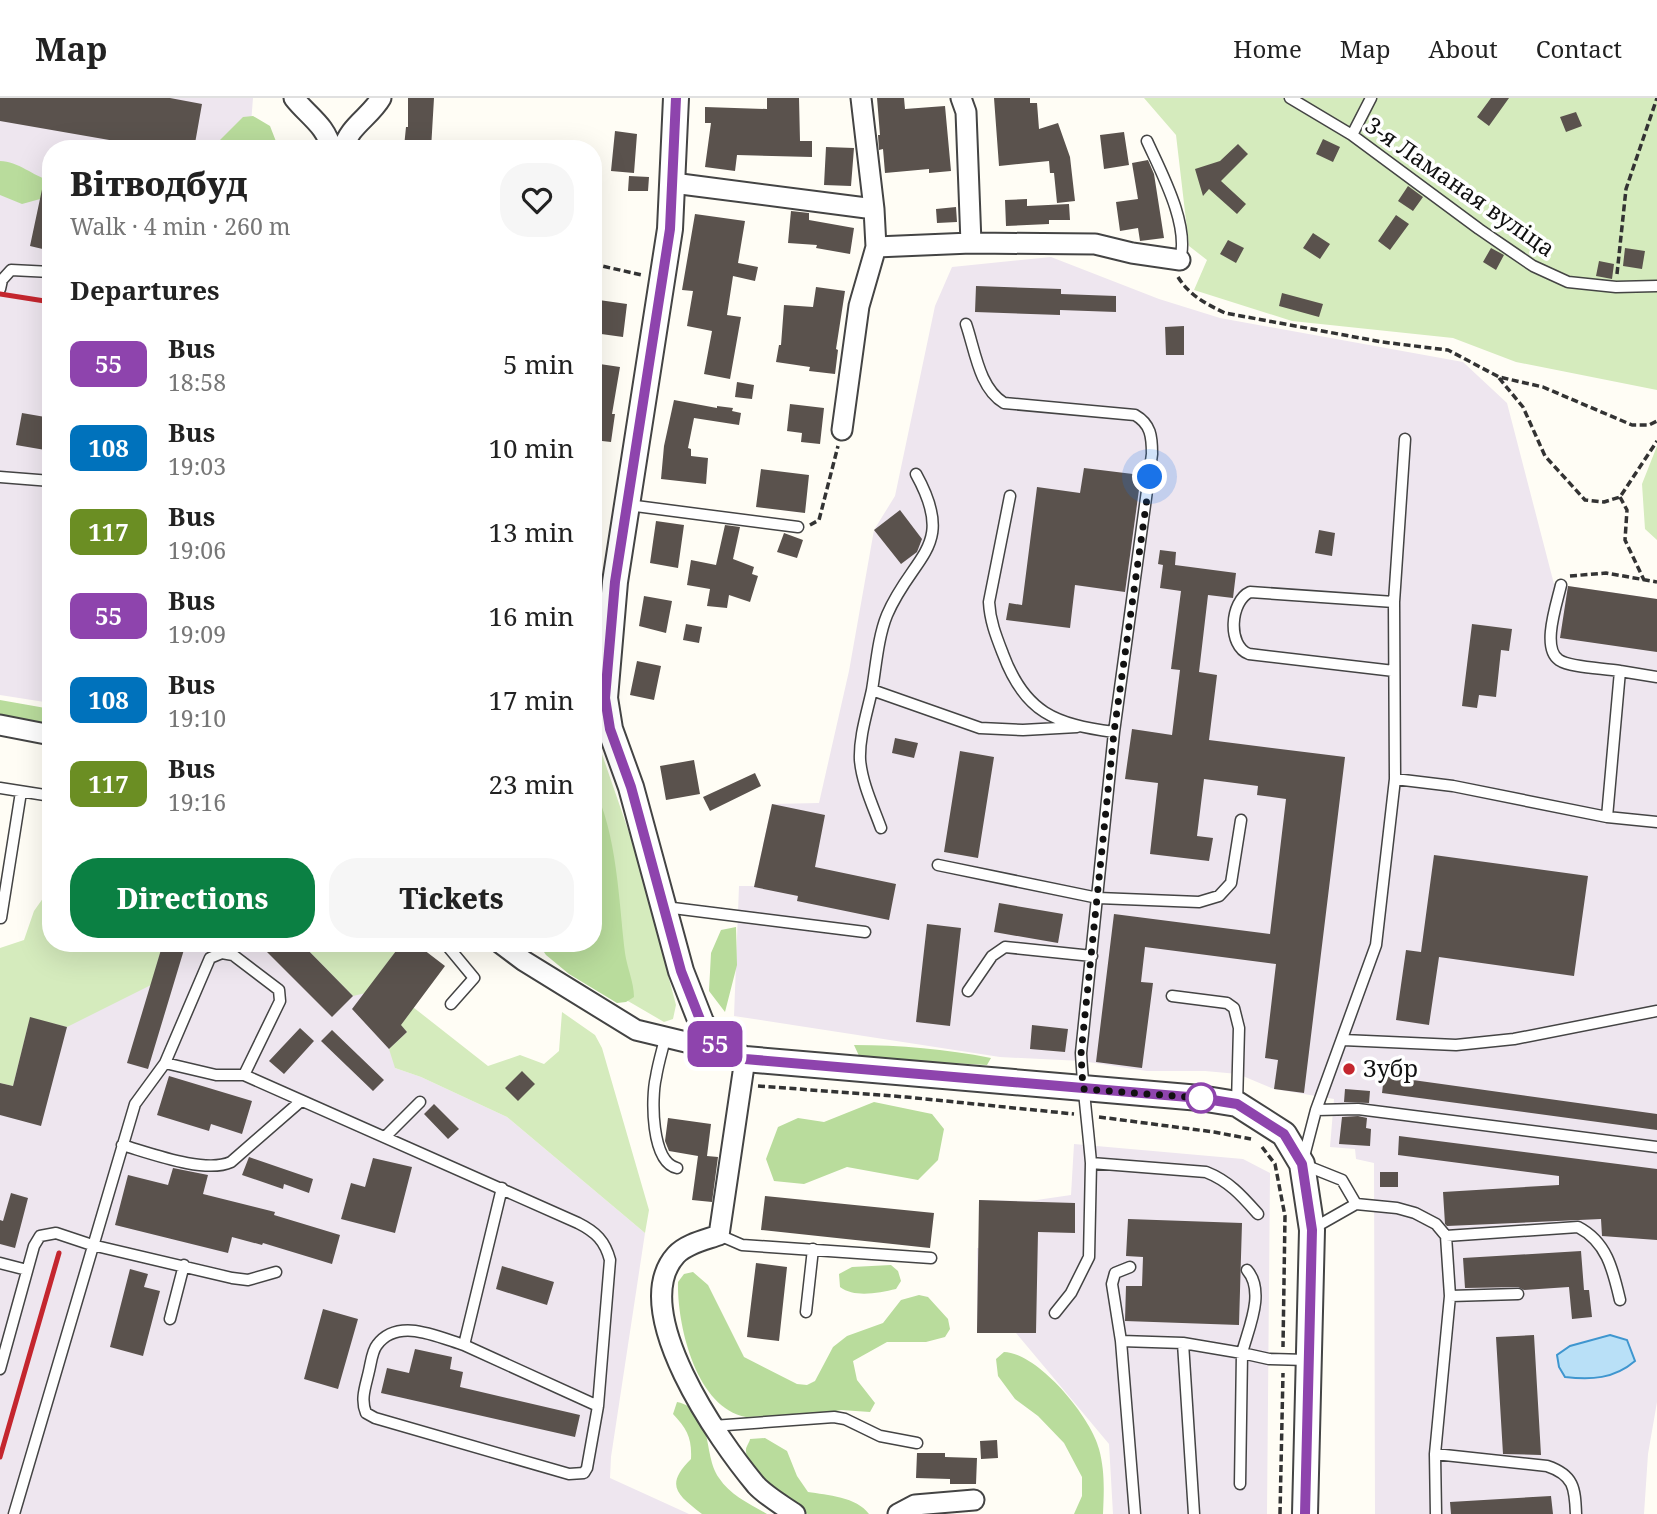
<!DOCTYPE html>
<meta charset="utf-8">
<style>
body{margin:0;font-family:"Noto Serif",serif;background:#f6f6f6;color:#222;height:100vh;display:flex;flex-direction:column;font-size:26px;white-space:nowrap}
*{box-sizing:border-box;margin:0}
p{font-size:23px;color:#767676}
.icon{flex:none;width:38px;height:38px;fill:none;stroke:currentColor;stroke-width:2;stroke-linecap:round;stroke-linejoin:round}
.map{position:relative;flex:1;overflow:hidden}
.side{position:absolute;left:42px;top:42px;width:560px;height:812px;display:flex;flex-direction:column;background:#fff;border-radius:28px;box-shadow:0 7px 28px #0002}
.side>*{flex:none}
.badge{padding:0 14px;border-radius:10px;font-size:24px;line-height:46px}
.you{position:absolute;width:35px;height:35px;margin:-18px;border:5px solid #fff;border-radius:50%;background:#1a73e8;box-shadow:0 0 0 10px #1a73e833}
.map>.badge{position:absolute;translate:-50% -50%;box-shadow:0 0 0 4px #fff}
h2{padding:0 28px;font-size:26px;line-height:63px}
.round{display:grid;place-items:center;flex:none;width:74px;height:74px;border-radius:28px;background:#f6f6f6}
.overview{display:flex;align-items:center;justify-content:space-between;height:119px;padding:0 28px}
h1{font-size:33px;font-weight:800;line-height:52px}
.action{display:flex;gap:14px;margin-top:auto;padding:14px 28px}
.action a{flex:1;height:80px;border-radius:28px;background:#0b8043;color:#fff;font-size:28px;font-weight:800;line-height:80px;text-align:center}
.action a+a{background:#f6f6f6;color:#222}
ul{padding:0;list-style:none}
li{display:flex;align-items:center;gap:21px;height:84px;padding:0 28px}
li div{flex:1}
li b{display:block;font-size:26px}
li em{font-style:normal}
li .badge{min-width:77px;font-weight:700;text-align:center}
header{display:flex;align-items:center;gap:42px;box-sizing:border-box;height:98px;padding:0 35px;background:#fff;border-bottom:2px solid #e0e0e0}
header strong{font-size:33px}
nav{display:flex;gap:38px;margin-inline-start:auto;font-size:24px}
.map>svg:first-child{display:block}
.industrial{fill:#eee6ef}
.green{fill:#d5ebbd}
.forest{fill:#b9dc9c}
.water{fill:#b9e0f7;stroke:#3f96cf;stroke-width:2}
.building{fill:#5a524d}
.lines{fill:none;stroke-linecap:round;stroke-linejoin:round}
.service-casing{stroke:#444;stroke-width:13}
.minor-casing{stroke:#444;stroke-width:23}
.tertiary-casing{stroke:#444;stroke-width:28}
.path{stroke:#333;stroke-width:3.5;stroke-dasharray:7 3.5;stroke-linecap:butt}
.service{stroke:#fff;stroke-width:10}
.minor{stroke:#fff;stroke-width:19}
.tertiary{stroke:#fff;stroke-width:24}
.rail{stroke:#c4262e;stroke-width:5}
.line-casing{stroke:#fff;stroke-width:16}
.line{stroke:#8e44ad;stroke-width:10}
.walk{stroke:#111;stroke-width:7;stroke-dasharray:0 12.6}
.poi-dot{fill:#c4262e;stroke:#fff;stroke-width:2.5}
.stop-dot{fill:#fff;stroke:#8e44ad;stroke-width:3.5}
.labels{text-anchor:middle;stroke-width:7;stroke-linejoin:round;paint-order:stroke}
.street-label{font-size:23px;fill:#111;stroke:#fff}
.poi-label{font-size:23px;fill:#111;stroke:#fff;text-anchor:start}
</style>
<header>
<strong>Map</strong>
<nav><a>Home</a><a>Map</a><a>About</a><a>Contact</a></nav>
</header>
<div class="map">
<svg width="1657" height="1416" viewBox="0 0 1657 1416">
<rect width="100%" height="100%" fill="#fffdf5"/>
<path class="industrial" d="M0,0H253L249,51H51V605L0,597Z
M1051,159L1159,201L1220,220L1463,264L1507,305L1554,486L1657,501V1304L1648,1356L1644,1416H1375L1374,1065L1356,1061L1355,1051L1330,1049L1334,1001L1274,991L1238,976L1205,973H1147L1082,963L1000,959L734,918L739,788H754L772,706L819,705L849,573L874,432L895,398L935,208L952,169Z
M163,845H301L370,894L407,934L395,970L421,979L507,1019L645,1135L611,1359L610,1380L689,1416H0V985L12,988L30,919Z
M1074,1046L1243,1061L1270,1075L1267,1416H1113L1109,1346L1016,1235H977V1150L1004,1151L979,1138V1102L1030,1103L1071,1097Z"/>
<path class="green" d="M1144,0H1657V292L1516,264L1453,240L1292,223L1194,192L1207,162L1189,148L1176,37Z
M1657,348V442L1645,431L1642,386Z
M593,630L634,749L676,907L673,921L664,924L597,885L593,845Z
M46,796H51V845H163L151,887L67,929L30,920L13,988L0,985V850L24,842L34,813Z
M301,845H402L376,880L488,968L520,957L544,966L559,953L562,914L595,937L602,950L649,1112L645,1135L507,1019L421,979L395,970L389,951L407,934L370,894L353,898Z"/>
<path class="forest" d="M253,18L270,28L277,46L276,51H211L243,19Z
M0,63C18,63 33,78 51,83V98L22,106L0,97Z
M0,602L51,611V632L0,622Z
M593,689C617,732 619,806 625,855C627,870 634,884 634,899L626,904L617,905L569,876L546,857L538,845H593Z
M736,829L737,867L725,914L709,893L711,855L721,832Z
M854,947C901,947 945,951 991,960L987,967L860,960Z
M874,1004L932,1016L944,1031L938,1062L918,1082L847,1069L804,1086L774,1083L766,1061L778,1029L798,1020L824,1024Z
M891,1167L898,1173L901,1183L896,1191C878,1195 855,1200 840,1189L839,1176L852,1169Z
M693,1174L708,1187L744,1259L797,1286L807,1287L815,1283L833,1249L847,1238L883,1225L901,1202L919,1197L928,1199L948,1221L950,1231L945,1239L926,1244H887L853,1263L857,1282L875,1305L870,1314L841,1312L822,1316L746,1319C696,1310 677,1227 678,1184L684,1176Z
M1004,1254C1038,1255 1091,1319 1099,1351C1105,1373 1104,1393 1103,1416H1074L1082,1398V1379L1064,1345L1038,1318L1015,1301L998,1278L996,1261Z
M677,1304C715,1312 702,1355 719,1380C730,1397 750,1406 767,1416H702C676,1396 665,1387 691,1361C692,1340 687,1331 673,1316Z
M765,1340L787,1353L797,1378L808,1394C827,1397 857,1399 869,1416C851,1416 825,1416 808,1416C790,1412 744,1372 746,1351C746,1349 750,1343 750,1341Z"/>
<path class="water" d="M1610,1237L1627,1242L1635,1263C1614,1281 1591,1282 1565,1279L1559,1269L1557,1257L1570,1248Z"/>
<path class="building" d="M0,0H170L202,6L194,51H161L0,23Z
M408,0H434L431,51L404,49L406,29H408Z
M767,0H799L800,43H812V59L737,57L735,73L705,69L711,25H705V9L767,11Z
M877,0H904L905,11L945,8L951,73L929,75V71L885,75L883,51L879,52L878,37H880Z
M994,0H1030V5H1037L1039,31L1058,25L1070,59L1075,103L1057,105L1054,75H1050L1049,63L999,68Z
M1491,0H1509L1489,28L1477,19Z
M1576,14L1582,28L1566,34L1560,19Z
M615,33L637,36L634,75L611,73Z
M1124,34L1129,67L1104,71L1100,37Z
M1323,41L1340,49L1333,64L1316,56Z
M1238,46L1248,56L1221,83L1246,106L1237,116L1209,91L1203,98L1195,71L1220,63Z
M826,49L854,50L851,88L824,87Z
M1148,62L1154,76L1164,140L1140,143L1138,130L1120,133L1116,104L1138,101L1132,65Z
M629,78L649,79L648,93H628Z
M44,82L51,83V153L30,148Z
M1408,88L1423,99L1413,113L1398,103Z
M1027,101V108L1069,106L1070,122H1049V126L1006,128L1005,102Z
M956,109L957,124L937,125L936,111Z
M791,113L809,115V122L854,130L850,156L816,150L817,147L788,145Z
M695,116L745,123L738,165L758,169L755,183L733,178L727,217L741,219L730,281L704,276L712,233L687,228L693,193L682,192Z
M1396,117L1409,126L1390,152L1378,143Z
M1313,135L1330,146L1320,161L1303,150Z
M1228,142L1244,150L1236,165L1220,156Z
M1491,150L1504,157L1496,172L1483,164Z
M1625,150L1645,153L1642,171L1623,168Z
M1599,163L1614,166L1612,181L1596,178Z
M976,188L1061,191V196L1116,198V214L1060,212V217L975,214Z
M816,189L845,193L836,251L838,252L835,276L809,273L810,269L776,264L779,247H781L784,207L813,209Z
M1282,195L1323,206L1319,219L1279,208Z
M599,202L627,206L623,239L594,235Z
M1184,228V257H1166L1165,229Z
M593,265L620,269L612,316H615L611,344L593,342Z
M737,284L754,287L752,301L735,299Z
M674,302L717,310V308L733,310L732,313L741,315L739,327L694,320L688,350L691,351V358L708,360L706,386L661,381L664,348Z
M790,306L824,310L820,346L801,344L802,335L787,333Z
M22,315L51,320V353L16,347Z
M1084,370L1141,377L1125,494L1075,487L1070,530L1006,522L1009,505L1022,507L1037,389L1080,395Z
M761,371L809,377L805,415L756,409Z
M900,412L922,441L917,454L901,466L874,432Z
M656,423L684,427L678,470L650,465Z
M725,427L740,429L733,461L754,469L752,476L758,478L750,504L729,497L727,510L707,508L710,491L687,487L691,462L716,467Z
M1319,432L1335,435L1332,458L1315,455Z
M784,435L803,442L797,460L777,454Z
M1160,452L1176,454L1175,467L1236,475L1233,500L1208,497L1199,574L1217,577L1209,642L1345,659L1304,995L1274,991L1278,962L1265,960L1276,866L1145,849L1141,884L1153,885L1142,970L1096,964L1114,816L1270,836L1286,701L1257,697L1258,688L1204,681L1197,738L1213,740L1209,763L1150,756L1158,685L1125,681L1132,631L1172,637L1180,572L1171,571L1181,493L1160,490L1163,467L1158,466Z
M1568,488L1657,501V554L1560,540Z
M644,498L672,503L666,535L639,528Z
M686,526L702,529L699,545L683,542Z
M1472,526L1512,531L1509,553L1501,552L1496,599L1479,597L1477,610L1462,608Z
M637,563L661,568L654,602L630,597Z
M895,640L918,645L914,660L892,655Z
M960,653L994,659L978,760L944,754Z
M694,662L700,696L666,702L660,668Z
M755,675L761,688L710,713L703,699Z
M772,706L825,717L815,769L896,786L889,822L797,803L798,798L754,789Z
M1434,757L1588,778L1574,878L1439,859L1429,927L1396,922L1406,852L1421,854Z
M999,805L1063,816L1058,845L994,834Z
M927,826L961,830L950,928L916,924Z
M163,845H186L148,971L127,965Z
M258,845H301L353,898L332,919Z
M402,845H415L445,868L401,927L407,934L389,951L352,911Z
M30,919L67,929L41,1028L0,1017V985L13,988Z
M1032,927L1068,931L1065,954L1030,951Z
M300,930L314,943L284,976L269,963Z
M332,932L384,982L373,993L321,943Z
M522,973L535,986L518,1003L505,990Z
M169,978L252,1003L242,1036L211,1026L209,1033L157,1017Z
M1384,978L1657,1016V1032L1382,995Z
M1345,991L1370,993L1369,1005L1344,1004Z
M434,1006L459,1031L448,1041L424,1016Z
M1358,1018L1367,1020L1366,1030L1371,1031L1370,1048L1339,1046L1342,1019Z
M668,1020L711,1026L707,1058L718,1059L712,1104L692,1102L698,1058L669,1053L665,1043Z
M1399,1038L1657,1071V1142L1602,1138L1601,1121L1447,1128L1445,1126L1443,1094L1559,1087V1078L1398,1057Z
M249,1059L313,1081L309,1095L284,1086L283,1091L242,1077Z
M373,1060L412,1069L395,1135L341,1121L351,1085L365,1089Z
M173,1070L208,1077L203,1096L275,1114L274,1117L340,1137L332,1166L263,1145L262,1147L232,1139L228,1155L115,1127L128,1077L168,1087Z
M1380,1074H1398V1089H1380Z
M11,1095L28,1100L15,1150L0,1146V1122L3,1123Z
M765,1098L934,1115L930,1150L761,1132Z
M979,1102L1075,1105V1135L1038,1134L1036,1235H977Z
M1128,1121L1242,1125L1239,1227L1125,1223L1126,1188H1142L1143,1159L1126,1158Z
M1581,1153L1584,1192H1589L1592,1219L1572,1221L1569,1189L1524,1192L1518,1189L1465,1190L1463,1160Z
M756,1165L787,1169L779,1243L747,1239Z
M502,1168L554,1184L547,1207L496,1191Z
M130,1171L148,1176L144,1189L160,1193L143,1258L110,1249Z
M323,1211L358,1221L338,1291L304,1281Z
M1534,1237L1541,1357L1503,1356L1496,1239Z
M415,1251L452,1259L450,1271L463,1274L460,1289L580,1317L575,1339L381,1295L387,1270L409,1275Z
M997,1342L998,1360L981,1361L980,1343Z
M917,1355H945V1359L977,1360L976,1386H950V1381L916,1380Z
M1551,1398L1553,1416H1451L1450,1404Z"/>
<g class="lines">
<defs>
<path id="service" d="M1290,0L1352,37L1479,131L1533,168L1568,184L1616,189L1657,188
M1352,37L1371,0
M1147,43C1161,74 1190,127 1180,162
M0,191L2,182L11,172L51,174
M966,226C975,252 979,290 1004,305L1135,317C1151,326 1152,339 1152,356L1114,634L1081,955C1083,992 1088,1029 1091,1065L1206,1074C1229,1083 1242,1098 1258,1116
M916,376C957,450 913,456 887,517C878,539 876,568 872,592L980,630L1023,632L1077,629
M0,379L51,383
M1010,398L989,504C990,523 996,538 1003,556C1025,615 1055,626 1114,634
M628,407L798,429
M1561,487C1557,505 1541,550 1559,562C1571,570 1604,570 1620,573
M1394,504L1250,494C1230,503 1227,548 1249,556L1394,573
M1657,579L1620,573L1607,719L1657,724
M872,592C867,615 859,639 860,662C862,685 873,708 881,730
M1395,681L1453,688L1607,719
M0,690L51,698
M938,767L1098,800L1199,804L1219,798L1231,785L1241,722
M665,809L865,834
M1,820L21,694
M445,845L474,880L451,906
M968,893L992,858L1005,849L1092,858
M1172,898L1227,905L1234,910L1239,930L1237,1006
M665,941C662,953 658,966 656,979C651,1000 651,1064 677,1070
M1343,942L1456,947L1514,941L1657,913
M244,977L578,1125C596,1134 605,1143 610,1162L598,1308L587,1370L584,1375L569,1376L375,1320L366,1315C360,1301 366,1287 369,1273C371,1265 372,1253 377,1247C398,1219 438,1239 464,1247
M1316,1012L1376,847L1395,681L1394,504L1405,341
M385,1039L420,1004
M122,1047C150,1055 205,1076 231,1064L301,1003
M502,1090L464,1247L598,1308
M1356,1106L1342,1082L1302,1066L1316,1012L1358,1011L1657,1049
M1312,1131L1356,1106L1397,1110L1415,1115L1436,1126L1446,1138
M719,1137L742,1147L931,1160
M0,1165L27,1172
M1130,1169L1115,1175L1112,1186L1121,1243L1135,1416
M1247,1172C1266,1194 1248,1231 1242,1255L1269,1261L1307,1262
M1450,1198L1446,1138L1578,1129C1607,1144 1613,1172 1620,1202
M806,1214L813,1151
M1055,1215L1071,1195L1089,1159L1091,1065
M170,1221L184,1167
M1121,1243L1183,1245L1242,1255L1240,1386
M1183,1245L1194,1416
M0,1271L34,1148L40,1138L56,1135L92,1147L232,1180L248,1182L276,1174
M713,1328L834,1319L845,1321L880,1338L917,1345
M1435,1356L1547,1368C1574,1377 1575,1390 1576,1416
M14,1416L135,1006L165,965L210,860L222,855L233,857L279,892L280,903L244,977H216L165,965
M1436,1416L1435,1356L1450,1198L1518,1196"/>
<path id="minor" d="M294,0C307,17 327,28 331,51
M961,0L966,14L971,145
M343,51C349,28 370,19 381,0
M673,85L874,111
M876,149L971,145L1095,146L1132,155L1180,162
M842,332L859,208L876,149L874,111L861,0
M0,627L51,637
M500,845L524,863L636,932L719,952
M745,961L719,1137C705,1142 686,1146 676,1157C626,1212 720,1344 756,1387C766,1398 782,1407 795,1416
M898,1416L915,1407L974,1402"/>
<path id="tertiary" d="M676,0L670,131L615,484L605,600L610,631L631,689L681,873L701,924L719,952L745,961L1200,1000L1237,1006L1284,1036L1302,1066L1312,1132L1305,1416"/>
</defs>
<use href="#service" class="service-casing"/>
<use href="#minor" class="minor-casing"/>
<use href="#tertiary" class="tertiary-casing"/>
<path class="path" d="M593,166L642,177
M1617,176L1626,91L1657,0
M1178,179C1189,197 1206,206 1225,215L1382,244L1448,252L1499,279L1543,289L1632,327H1649L1657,323
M1499,280L1523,309L1545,358L1585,402L1604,404L1620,399L1657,343
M1620,399L1627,412L1625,442L1644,482
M810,427L819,422L838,348
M1570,478L1606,475L1657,484
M758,988L906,999L1074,1016
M1099,1019L1214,1034L1251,1041
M1262,1049L1275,1066L1285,1118L1283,1249
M1280,1416L1283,1275"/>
<use href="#service" class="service"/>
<use href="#minor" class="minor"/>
<use href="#tertiary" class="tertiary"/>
<path class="rail" d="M0,196L51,204
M0,1359L59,1155"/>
</g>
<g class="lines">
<defs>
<path id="line" d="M676,0L670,131L615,484L605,600L610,631L631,689L681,873L701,924L719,952L745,961L1200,1000L1237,1006L1284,1036L1302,1066L1312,1132L1305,1416"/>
</defs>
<use href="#line" class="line-casing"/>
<use href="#line" class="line"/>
<path class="walk" d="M1150,379L1114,634L1081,956L1083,991L1201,1000"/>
</g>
<circle class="poi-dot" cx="1349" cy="971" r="7"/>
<circle class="stop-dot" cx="1201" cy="1000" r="14"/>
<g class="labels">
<g class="street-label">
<text transform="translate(1460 89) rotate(35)" y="8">3-я Ламаная вуліца</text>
</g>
<g class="poi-label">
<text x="1363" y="979">Зубр</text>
</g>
</g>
</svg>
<div class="you" style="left:1150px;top:379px"></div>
<b class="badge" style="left:715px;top:946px;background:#8e44ad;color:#fff">55</b>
<section class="side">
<div class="overview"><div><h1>Вітводбуд</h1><p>Walk · 4 min · 260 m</p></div><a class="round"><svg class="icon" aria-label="heart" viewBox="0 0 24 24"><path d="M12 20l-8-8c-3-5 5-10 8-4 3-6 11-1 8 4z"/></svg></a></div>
<h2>Departures</h2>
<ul>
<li><span class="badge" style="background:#8e44ad;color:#fff">55</span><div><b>Bus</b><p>18:58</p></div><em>5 min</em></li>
<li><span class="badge" style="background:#0072bc;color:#fff">108</span><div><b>Bus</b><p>19:03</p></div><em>10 min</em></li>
<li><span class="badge" style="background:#6b8e23;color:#fff">117</span><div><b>Bus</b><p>19:06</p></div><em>13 min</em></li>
<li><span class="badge" style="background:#8e44ad;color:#fff">55</span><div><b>Bus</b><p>19:09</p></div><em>16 min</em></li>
<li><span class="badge" style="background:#0072bc;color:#fff">108</span><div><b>Bus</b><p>19:10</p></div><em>17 min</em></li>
<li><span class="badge" style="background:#6b8e23;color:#fff">117</span><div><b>Bus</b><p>19:16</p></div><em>23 min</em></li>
</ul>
<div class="action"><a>Directions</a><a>Tickets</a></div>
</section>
</div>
